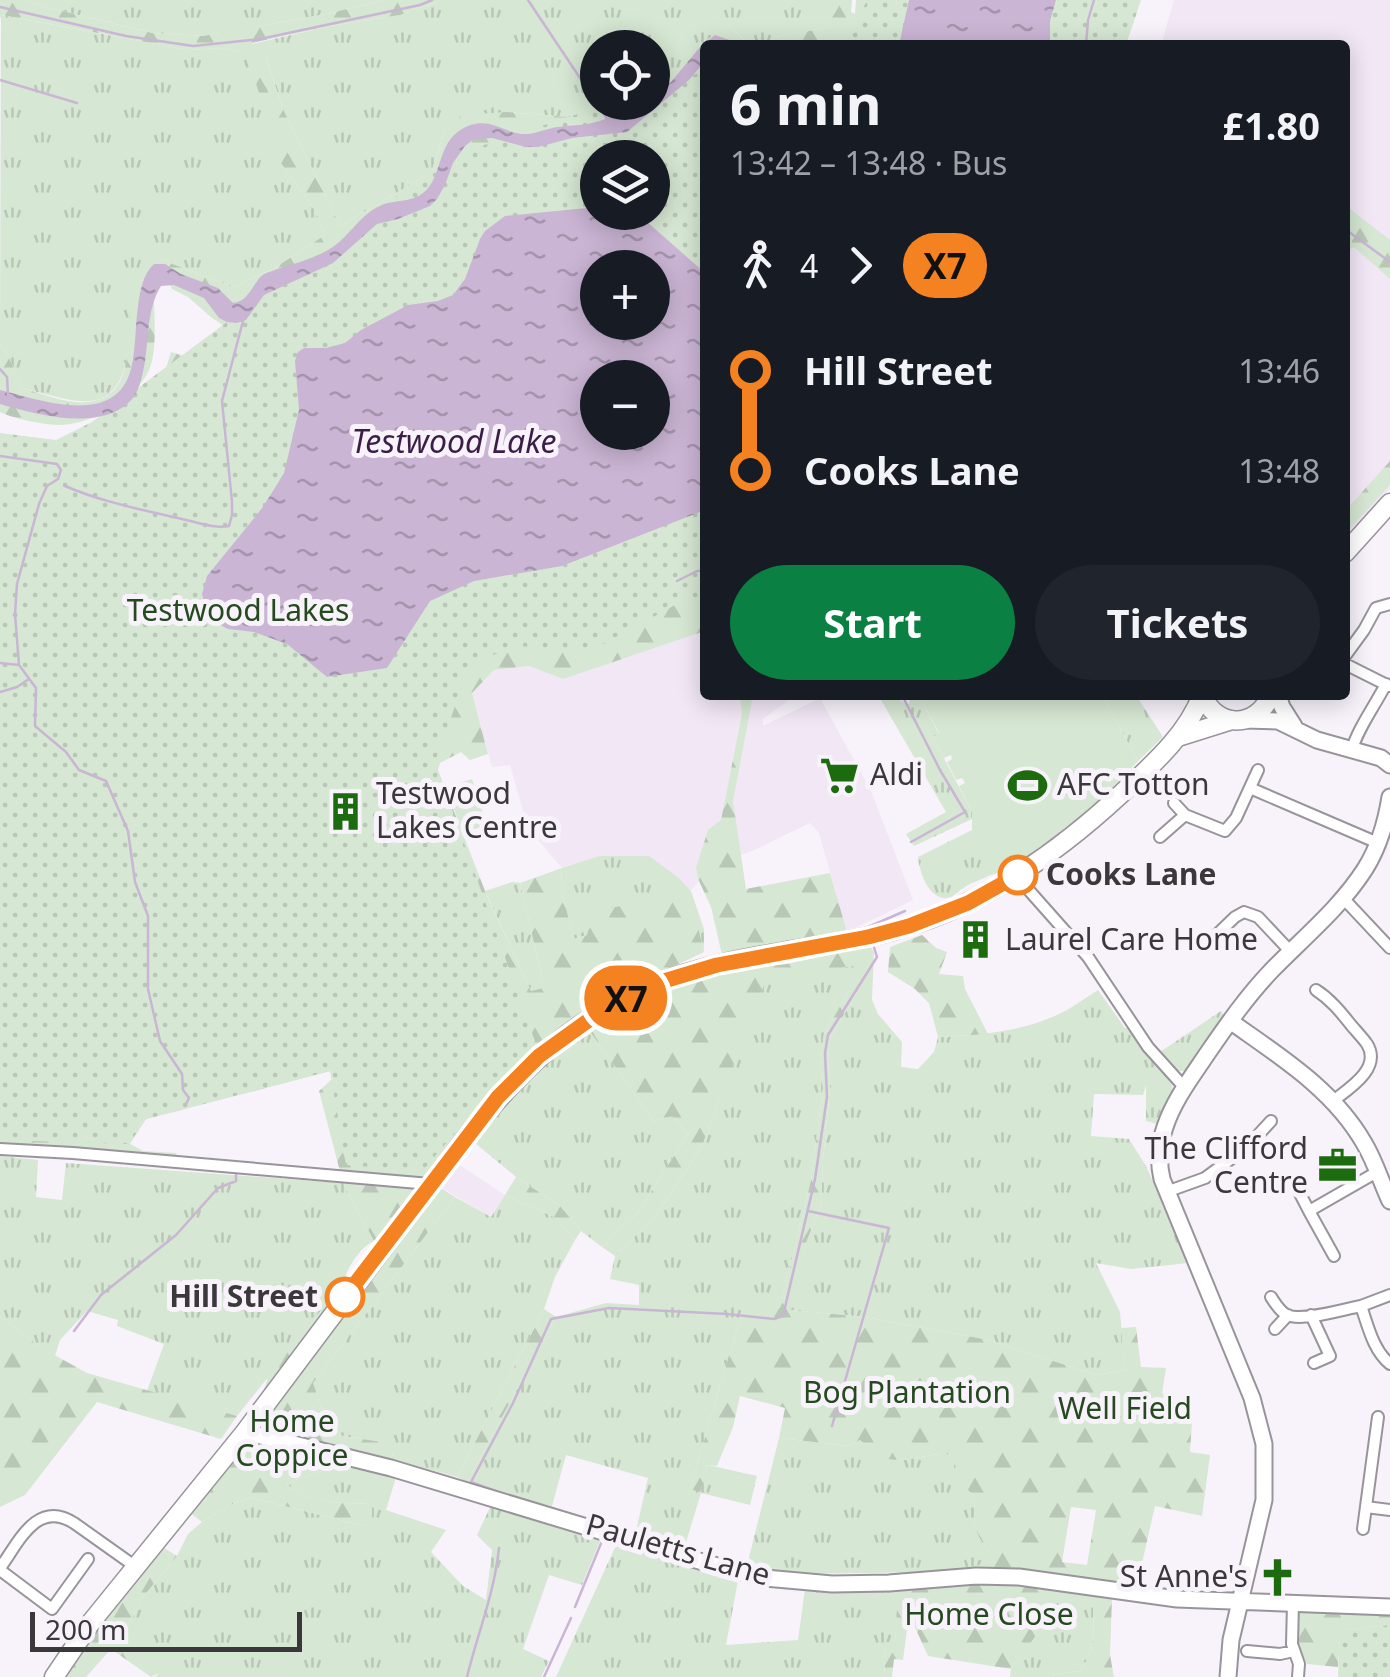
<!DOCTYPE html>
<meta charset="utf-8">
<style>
body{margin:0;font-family:"Noto Sans",sans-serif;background:#20242c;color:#f1f3f6;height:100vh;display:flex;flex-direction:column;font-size:38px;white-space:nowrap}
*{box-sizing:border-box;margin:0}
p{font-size:32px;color:#9ea1a6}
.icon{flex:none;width:55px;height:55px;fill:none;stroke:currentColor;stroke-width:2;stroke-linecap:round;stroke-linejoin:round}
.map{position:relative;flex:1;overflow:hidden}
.details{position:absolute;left:700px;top:40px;width:650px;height:660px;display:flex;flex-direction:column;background:#171b24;border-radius:10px;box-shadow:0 5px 25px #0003}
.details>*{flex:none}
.badge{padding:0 20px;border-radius:32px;font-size:35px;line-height:65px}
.fabs{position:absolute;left:580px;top:30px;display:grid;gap:20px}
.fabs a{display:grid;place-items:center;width:90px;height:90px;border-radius:50%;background:#171b24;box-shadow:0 5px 25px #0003;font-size:50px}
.scale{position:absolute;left:30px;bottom:25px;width:272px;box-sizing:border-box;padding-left:10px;border:5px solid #3a383b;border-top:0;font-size:28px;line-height:35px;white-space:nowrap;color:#3a383b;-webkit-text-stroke:8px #f8f3fb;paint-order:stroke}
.map>.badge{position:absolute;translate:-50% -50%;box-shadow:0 0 0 5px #fff}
.legs{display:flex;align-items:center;gap:15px;height:110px;padding:0 30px;font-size:32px}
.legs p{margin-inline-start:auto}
.headline{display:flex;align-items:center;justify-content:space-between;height:170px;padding:0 30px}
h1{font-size:55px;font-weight:700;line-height:75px}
.button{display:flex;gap:20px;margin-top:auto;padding:20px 30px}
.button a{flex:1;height:115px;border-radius:60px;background:#0b8043;color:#fff;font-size:40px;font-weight:700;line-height:115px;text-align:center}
.button a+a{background:#20242c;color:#f1f3f6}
ul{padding:0 30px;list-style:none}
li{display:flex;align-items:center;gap:35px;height:100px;font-size:38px}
li i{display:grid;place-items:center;width:15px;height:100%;margin:0 12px;background:currentColor}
li i::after{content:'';width:25px;height:25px;margin:-12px;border:8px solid;border-radius:50%;background:#171b24}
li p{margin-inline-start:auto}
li:first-child i{background:linear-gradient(#0000 50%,currentColor 0)}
li:last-child i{background:linear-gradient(currentColor 50%,#0000 0)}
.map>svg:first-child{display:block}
.built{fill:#f1e7f5}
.grass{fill:url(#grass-tufts)}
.forest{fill:url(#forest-firs);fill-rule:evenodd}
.park{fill:url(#park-dots);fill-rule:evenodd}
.garden{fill:#d6e7d3}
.water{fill:url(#water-ripples);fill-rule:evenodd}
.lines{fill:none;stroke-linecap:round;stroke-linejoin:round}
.stream{stroke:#cab5d4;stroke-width:2.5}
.street-casing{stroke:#99949b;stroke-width:14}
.secondary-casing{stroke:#99949b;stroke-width:19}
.primary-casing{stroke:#99949b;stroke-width:21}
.street{stroke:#fff;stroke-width:10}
.secondary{stroke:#fff;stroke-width:15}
.primary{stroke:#fff;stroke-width:18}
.line-1-casing{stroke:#fff;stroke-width:22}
.line-1{stroke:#f58220;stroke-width:15}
.stop-1-dot{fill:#fff;stroke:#f58220;stroke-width:5}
.labels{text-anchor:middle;stroke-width:10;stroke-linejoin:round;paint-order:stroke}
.park-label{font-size:30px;fill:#264a20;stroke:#f8f3fb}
.poi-label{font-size:30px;fill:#3a383b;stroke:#f8f3fb;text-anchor:start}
.stop-label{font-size:30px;font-weight:bold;fill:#3a383b;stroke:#f8f3fb;text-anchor:start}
.street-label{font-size:30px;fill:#3a383b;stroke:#f8f3fb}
.water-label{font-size:32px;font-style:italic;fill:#3b1e47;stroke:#f8f3fb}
</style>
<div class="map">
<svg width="1390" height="1677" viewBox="0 0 1390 1677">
<defs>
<pattern id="grass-tufts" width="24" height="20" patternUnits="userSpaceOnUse" patternTransform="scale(2.5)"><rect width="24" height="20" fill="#d6e7d3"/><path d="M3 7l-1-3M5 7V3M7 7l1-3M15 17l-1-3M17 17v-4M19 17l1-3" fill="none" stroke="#b8c7b6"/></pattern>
<pattern id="forest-firs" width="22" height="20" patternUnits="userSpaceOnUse" patternTransform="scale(2.5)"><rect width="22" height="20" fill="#d6e7d3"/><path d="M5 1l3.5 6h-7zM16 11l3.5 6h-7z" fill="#b8c7b6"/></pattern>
<pattern id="park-dots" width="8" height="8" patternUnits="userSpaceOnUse" patternTransform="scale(2.5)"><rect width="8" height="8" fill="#d6e7d3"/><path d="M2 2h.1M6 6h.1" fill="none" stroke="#b8c7b6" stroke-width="1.8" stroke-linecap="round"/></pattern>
<pattern id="water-ripples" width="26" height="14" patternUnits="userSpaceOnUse" patternTransform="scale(2.5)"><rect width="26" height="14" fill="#cab5d4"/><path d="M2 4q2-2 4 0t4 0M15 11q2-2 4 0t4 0" fill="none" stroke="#a594ad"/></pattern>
</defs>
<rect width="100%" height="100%" fill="#f8f3fb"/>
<path class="built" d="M1174,0H1390V489L1345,538V45H1161Z
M705,631V695H796L763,719V726L820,698L871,791L913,900L847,932L819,833L810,823L752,851L712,865L691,891L679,878L599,856L562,868L528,828L510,765L492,767L472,693L494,670L529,666L563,679Z
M458,1164L505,1195L491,1217L440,1187Z"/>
<path class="grass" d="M27,0H383L327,14L204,36L152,33L50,8Z
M443,0H838L839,6L827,28L775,37L768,45L745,41L734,30L715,35L707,40L686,66L653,77L652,48H598L597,101L589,105L592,109L567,117L507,112L444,132L432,170L417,181L340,226L283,109L265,55L281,163L316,212L325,235L273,269L233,287L157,258C150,269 141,280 136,292C130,305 131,324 130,339C121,421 83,404 22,388L7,353L0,344L1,15L188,50L222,48L241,52L252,44L330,26L400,15Z
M863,695H887L909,704L911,695H919L939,734L933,737L972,812V819L914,846L906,834L946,812L881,700Z
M1102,695H1136L1163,737L1138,761Z
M972,830L994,862L988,876C981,880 972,882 965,887C962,888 955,895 951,897C930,904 919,872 918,857Z
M599,856H649L679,878L691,891L704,929V952L699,931L587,935L574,939L561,889L562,868Z
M512,882L520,883L543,981L549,988L531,991L485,891Z
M874,952L872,1000L878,1014L902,1042L901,1067L918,1069L934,1052L938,1037C978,1035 1020,1032 1057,1015C1071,1009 1085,998 1098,990L1125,1028H1131L1172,1084V1093L1158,1124L1146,1121V1085L1143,1095L1094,1094L1091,1136L1129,1139L1146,1166L1189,1263L1131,1269L1096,1263L1120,1312L1125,1370L1096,1375L989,1340L865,1317L790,1310L807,1240L821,1206L823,1160L830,1088L828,1057L830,1039L858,990Z
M856,965L850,989L824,1034L820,1065L823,1088L811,1180L780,1308L746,1304L737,1328L690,1489L708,1465L757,1476L750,1505L701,1493L684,1549L635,1535L648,1478L566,1455L552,1506L517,1499L467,1482L556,1317L606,1303L639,1305V1285L610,1279L615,1256L657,1214L701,1148L767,976Z
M1221,1011L1226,1017L1192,1066L1186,1071H1174L1157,1054Z
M591,1033L654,1121L673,1116L688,1134L639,1211L602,1247L581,1231L560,1206L516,1177L475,1143L514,1096L546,1062Z
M0,1156L38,1160L36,1197L62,1200L66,1163L343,1183L374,1241C360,1247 347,1268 343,1283L237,1416L147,1391L164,1344L117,1326L118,1320L87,1311L60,1340L55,1356L40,1347L0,1316Z
M505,1195L554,1217L575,1240L555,1277L544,1309L457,1477L391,1459L393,1454L387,1443L331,1434L313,1383L455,1197L491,1217Z
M779,1438L849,1446L860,1440C869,1447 879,1457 889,1459C911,1464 934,1449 956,1456L962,1483L975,1498C972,1530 978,1539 998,1563L936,1572L793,1574L747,1565Z
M351,1466L397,1474L386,1510L446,1530L431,1552L463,1586L486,1600L492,1550L477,1535L492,1503L592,1535L600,1541L582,1585L549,1575L523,1649L549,1661L541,1677H155L158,1674L122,1638L142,1598L177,1556L188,1534L202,1522L230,1505L252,1498L365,1526L371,1504C343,1503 306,1504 286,1483L322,1471Z
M617,1543L738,1581L726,1645L798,1640L805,1589L899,1591L895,1642L886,1643L884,1677H556Z
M1064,1597L1093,1607C1094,1633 1096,1649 1080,1671L1050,1675L1048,1677H1010L1011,1669Z"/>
<path class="forest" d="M0,0H27L50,8L152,33L203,36L327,14L383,0H443L400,15L330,26L252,43L253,49L241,52L222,48L188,50L2,15L0,19Z
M838,0H852L851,12L855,14L856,0H909L849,45H768L775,37L826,28L839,6Z
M723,27L734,30L745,41L762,45H705V74L153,411L171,352L197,360L229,329L212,318L188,297L172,289L168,281L158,284L153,293C155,311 157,354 149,370C136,399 93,424 61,425C45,425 14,419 0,412V344L7,353L22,388C39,393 58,400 75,402C155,408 113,304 145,267C148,263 153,261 157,258L233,287L273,269L325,235L316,212L281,163L248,58L265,55L283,109L340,226L417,181L432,170L444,132L462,115L507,112L567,117L591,109L589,105L597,101L652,102L653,77L686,66L707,40Z
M1345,205L1390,240V279L1354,247L1351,249L1345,243Z
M1390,461V485L1345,534V511Z
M705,561V631L563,679L529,666L494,670L472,693L488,754L470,760L461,752L440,763L438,770L487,896L531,991L548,987L543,981L520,883L562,868L561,889L574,939L587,935L592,912L654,899L679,903L699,931L704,952L620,992L427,1177L374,1241L343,1183L319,1091L332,1079L331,1071L146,1119L130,1144L143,1151L177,1153L172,1158L0,1147V712L405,832L461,643Z
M740,695H753L733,801L746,889L830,873L847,932L722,955L711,907L699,881L696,868L708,830L721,820L742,714Z
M922,935L936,948L947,952L939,974L963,976L965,989L988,1034L938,1037L929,1003L915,989L888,972L890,947Z
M870,946L874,952L858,990L830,1039L828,1057L830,1088L823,1160L821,1206L807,1240L791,1310L865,1317L989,1340L1096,1375L1125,1370L1121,1328L1136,1327L1141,1367L1166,1368L1162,1393L1193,1407L1190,1452L1210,1455L1202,1516L1155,1506L1140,1572L1128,1599L1112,1598L1110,1655L1114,1677H1048L1050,1675L1080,1671C1096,1649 1094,1633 1093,1607L1064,1598L1011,1669L928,1656L913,1623L908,1621L903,1660L894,1659L892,1677H884L886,1642H895L899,1572H936L997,1562C977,1538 972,1529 975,1498L962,1483L952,1477L956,1456C934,1449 911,1464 888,1459C878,1457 869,1447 860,1440L849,1446L779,1438L785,1408L740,1396L733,1427L717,1466L707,1465L700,1492L690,1489L737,1328L746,1303L780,1308L811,1180L823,1088L820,1065L824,1034L850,989L855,966L767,977L701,1148L657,1214L615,1256L602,1247L639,1211L688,1134L673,1116L654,1121L591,1033L604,1020L663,991L720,972L787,964ZM1071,1507L1096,1510L1087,1565L1062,1562Z
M516,1177L560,1206L581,1231L575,1240L554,1217L505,1195Z
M436,1185L455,1197L313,1383L331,1434L388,1443L393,1454L384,1473L351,1466L322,1471L286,1483C306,1504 344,1503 372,1504V1521L365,1526L252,1498L230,1505L202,1522L189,1512L253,1441L255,1424L268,1376L343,1283L366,1276Z
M544,1309L556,1317L467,1482L457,1477Z
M0,1316L40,1347L87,1373L237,1416L221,1439L97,1402L25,1495L0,1507Z
M161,1546L177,1556L142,1598L122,1638L159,1673L151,1677L111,1649L86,1677H62L72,1657Z
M1299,1608L1390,1612V1625L1341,1630L1338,1667L1307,1664L1297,1641Z"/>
<path class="park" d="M868,0H1141L1126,45H838Z
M705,71V596L675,605L587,653L520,646L471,662L435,762L535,1041L422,1171L346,1165L330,1071L146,1119L129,1144L0,1140V433L56,440L92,422L451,156L611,103L652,102L653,89ZM598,158H652V212H598ZM598,268H652V322H598ZM598,378H652V432H598Z
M1390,1625V1677H1338L1340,1630Z"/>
<path class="garden" d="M919,695H1102L1138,761C1106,796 1033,865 988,876L993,862L972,830V812L959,786L965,783L962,778L956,780L947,762L952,759L951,755L944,758L933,737L939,733Z
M472,779L487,825L462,833L447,787Z"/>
<path class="water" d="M909,0H1056L1050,21V45H899Z
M715,35L744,45H705V61L689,80L627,132L572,138L538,147H526L492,138L474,139L465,146L453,163L445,185L437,199L430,206L398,219L377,224L333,263L264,295L246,320L237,323L227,322L219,318L204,298L174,285L161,286C147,308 149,337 145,361C143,373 140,389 133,398C104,433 37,415 0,404V390C40,400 116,428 131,369C136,349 135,327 138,306C140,291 143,274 154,264H165L181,274L218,288L233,303C249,302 252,283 264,274C284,266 309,261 328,250C347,240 359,215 380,206C394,199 411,203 423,193C443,178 436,144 462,129C490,113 505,136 528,134C538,133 548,128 558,127C570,125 583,126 596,122C616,117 632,102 652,102L653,96L671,82L700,47Z
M597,207L598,212L637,213L705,273V510L562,566L474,581L430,601L387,668L327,677L287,644L254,632L228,629L217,623L205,606L202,594L207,576L263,507L284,473L299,410L295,361L298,352L304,348H326L345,343L361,330L408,305L438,301L453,295L465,279L480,239L485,231L505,216ZM598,268H652V322H598ZM598,378H652V432H598Z"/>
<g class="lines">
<path class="stream" d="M528,0L608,120
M0,7L126,36L193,46L260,39L420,5L432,0
M1086,45L1088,20L1094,0
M0,80L77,103
M1345,229L1390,262
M0,369L7,377L8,395
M0,456L57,464L61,470L58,479L47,486L39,504L17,584L15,614L19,665
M65,486C102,502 143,510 182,519C197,522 214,529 229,526L232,515V502L222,401L243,321
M677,581L697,571H705
M0,663L19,665L36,688L35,726L66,752L79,770L106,781L128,831L135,882L148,916V989L160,1041L182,1074L183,1090L189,1098L186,1104
M0,692L17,687L29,679
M902,695L940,770L965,812L911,842
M868,927L905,911
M808,1211L889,1228L832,1426
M74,1331L101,1295L176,1235L218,1188L236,1181V1175
M504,1494L471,1482L513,1403L551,1319L609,1308L727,1314L774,1319L783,1316L815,1179L827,1097L825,1053L828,1035L877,957L873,944
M575,1607L602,1541L601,1538
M467,1677C478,1632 494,1595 499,1548
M544,1677L571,1618"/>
<defs>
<path id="street" d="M1345,656L1364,630L1376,608L1390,604
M1345,664L1389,686
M1351,752C1358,728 1374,707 1386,684
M1250,788L1378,843
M1174,803L1185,815L1225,831L1236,818L1258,770
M1160,837L1185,815
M1026,887L1088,957L1148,1047L1184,1087
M1343,898L1390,948
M1204,947L1235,917L1244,912L1258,917L1290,951
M1316,990C1330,999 1340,1011 1351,1025C1356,1031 1362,1037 1367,1044C1382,1068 1350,1088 1333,1101
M0,1149L73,1153L430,1184
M1296,1186L1309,1211
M1166,1192L1205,1178L1247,1147L1271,1121
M1334,1256L1309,1211L1377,1172
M1271,1297C1275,1303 1280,1312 1287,1315C1302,1322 1344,1309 1361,1306C1368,1326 1373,1350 1390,1364
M1361,1306L1390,1295
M1311,1315L1330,1356L1314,1363
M1275,1329L1288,1315
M1366,1507L1390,1510
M1363,1529L1378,1417
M0,1568C19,1542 37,1499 74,1523L136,1567
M0,1570L52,1609L88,1559
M1293,1603L1292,1644L1299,1664L1298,1677
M1247,1651L1280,1654L1294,1651"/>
<path id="secondary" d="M1278,695L1282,707L1294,726
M1244,720L1278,721L1317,740L1381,758L1390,765
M1230,1021C1279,1056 1333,1089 1364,1143C1375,1161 1381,1182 1390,1201
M245,1432L391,1468L706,1563L765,1578L832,1584L889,1583L976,1576L1019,1577L1177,1599L1390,1607
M1228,1677L1231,1640L1264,1500V1444L1252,1398L1162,1179C1158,1162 1159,1144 1165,1127C1174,1100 1191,1078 1207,1054C1227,1025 1247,996 1272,970C1304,937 1340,908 1365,869C1379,847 1386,822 1390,797"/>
<path id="primary" d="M1345,553L1390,503
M1202,695C1217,729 1256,729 1271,695
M1178,737L1232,720
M54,1677L92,1621L245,1432L465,1139C518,1072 571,1020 651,986C724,955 804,952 880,934C973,912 1052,858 1121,794C1152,765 1186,736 1202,695"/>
</defs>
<use href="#street" class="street-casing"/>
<use href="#secondary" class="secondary-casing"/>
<use href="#primary" class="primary-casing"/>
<use href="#street" class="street"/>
<use href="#secondary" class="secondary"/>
<use href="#primary" class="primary"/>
</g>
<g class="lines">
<defs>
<path id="line-1" d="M345,1297L498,1097L539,1056L589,1020L654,984L717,965L868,937L909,926L968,903L1018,875"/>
</defs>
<use href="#line-1" class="line-1-casing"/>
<use href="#line-1" class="line-1"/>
</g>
<defs>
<symbol id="supermarket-bare" viewBox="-9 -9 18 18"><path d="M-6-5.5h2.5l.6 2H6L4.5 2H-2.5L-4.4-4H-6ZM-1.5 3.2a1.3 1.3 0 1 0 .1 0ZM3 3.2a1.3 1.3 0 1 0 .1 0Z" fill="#1c6b0e" stroke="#f8f3fb" stroke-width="2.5" paint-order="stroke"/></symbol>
<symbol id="stadium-bare" viewBox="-9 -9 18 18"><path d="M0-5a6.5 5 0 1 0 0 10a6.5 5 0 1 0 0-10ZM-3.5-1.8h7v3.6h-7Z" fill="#1c6b0e" stroke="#f8f3fb" stroke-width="2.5" paint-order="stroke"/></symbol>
<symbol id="building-bare" viewBox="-9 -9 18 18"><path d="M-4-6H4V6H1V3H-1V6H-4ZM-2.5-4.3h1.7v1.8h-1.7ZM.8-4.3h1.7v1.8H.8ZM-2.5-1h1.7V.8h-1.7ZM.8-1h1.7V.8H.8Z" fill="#1c6b0e" stroke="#f8f3fb" stroke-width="2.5" paint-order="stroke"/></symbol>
<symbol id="office-bare" viewBox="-9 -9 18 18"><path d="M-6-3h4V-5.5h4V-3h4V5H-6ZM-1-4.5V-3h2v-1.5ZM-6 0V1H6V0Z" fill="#1c6b0e" stroke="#f8f3fb" stroke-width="2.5" paint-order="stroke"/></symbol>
<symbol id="church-bare" viewBox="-9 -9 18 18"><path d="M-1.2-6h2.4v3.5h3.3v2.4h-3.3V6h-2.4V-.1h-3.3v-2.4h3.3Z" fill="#1c6b0e" stroke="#f8f3fb" stroke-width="2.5" paint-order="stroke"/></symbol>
</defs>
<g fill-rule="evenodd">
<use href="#supermarket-bare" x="812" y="748" width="55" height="55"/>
<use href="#stadium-bare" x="1000" y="758" width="55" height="55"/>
<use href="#building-bare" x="318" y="784" width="55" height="55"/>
<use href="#building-bare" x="948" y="912" width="55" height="55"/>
<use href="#office-bare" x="1310" y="1138" width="55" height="55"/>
<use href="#church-bare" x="1250" y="1550" width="55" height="55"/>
</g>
<g class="stop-1-dot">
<circle cx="1018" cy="875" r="18"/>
<circle cx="345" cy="1297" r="18"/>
</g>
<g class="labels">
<g class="park-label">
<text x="238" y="621">Testwood Lakes</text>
<text x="907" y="1403">Bog Plantation</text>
<text x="1125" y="1419">Well Field</text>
<text x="292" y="1432">Home<tspan x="292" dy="34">Coppice</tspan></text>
<text x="989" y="1625">Home Close</text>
</g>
<g class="poi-label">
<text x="870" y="785">Aldi</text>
<text x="1057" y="795">AFC Totton</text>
<text x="376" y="804">Testwood<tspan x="376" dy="34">Lakes Centre</tspan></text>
<text x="1005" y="950">Laurel Care Home</text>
<text x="1308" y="1159" text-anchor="end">The Clifford<tspan x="1308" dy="34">Centre</tspan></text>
<text x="1248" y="1587" text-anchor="end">St Anne's</text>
</g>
<g class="stop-label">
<text x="1046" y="885">Cooks Lane</text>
<text x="318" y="1307" text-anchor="end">Hill Street</text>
</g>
<g class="street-label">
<text transform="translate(678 1550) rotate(16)" y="10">Pauletts Lane</text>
</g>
<g class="water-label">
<text x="454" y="453">Testwood Lake</text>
</g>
</g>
</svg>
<div class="fabs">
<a><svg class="icon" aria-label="locate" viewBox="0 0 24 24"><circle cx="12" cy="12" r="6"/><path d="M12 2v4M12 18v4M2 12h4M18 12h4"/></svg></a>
<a><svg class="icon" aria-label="layers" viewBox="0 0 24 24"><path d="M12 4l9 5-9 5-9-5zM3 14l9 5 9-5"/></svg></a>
<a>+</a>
<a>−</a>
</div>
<div class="scale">200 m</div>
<b class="badge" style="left:626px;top:998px;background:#f58220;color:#111">X7</b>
<section class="details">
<div class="headline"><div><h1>6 min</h1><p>13:42 – 13:48 · Bus</p></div><b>£1.80</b></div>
<div class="legs"><svg class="icon" aria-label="walk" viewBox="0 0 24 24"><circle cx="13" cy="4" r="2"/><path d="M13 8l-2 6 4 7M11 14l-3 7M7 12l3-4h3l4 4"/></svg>4<svg class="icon" aria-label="forward" viewBox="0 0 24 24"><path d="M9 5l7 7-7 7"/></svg><b class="badge" style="background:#f58220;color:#111">X7</b></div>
<ul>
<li><i style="color:#f58220"></i><b>Hill Street</b><p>13:46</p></li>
<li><i style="color:#f58220"></i><b>Cooks Lane</b><p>13:48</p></li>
</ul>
<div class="button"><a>Start</a><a>Tickets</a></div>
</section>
</div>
